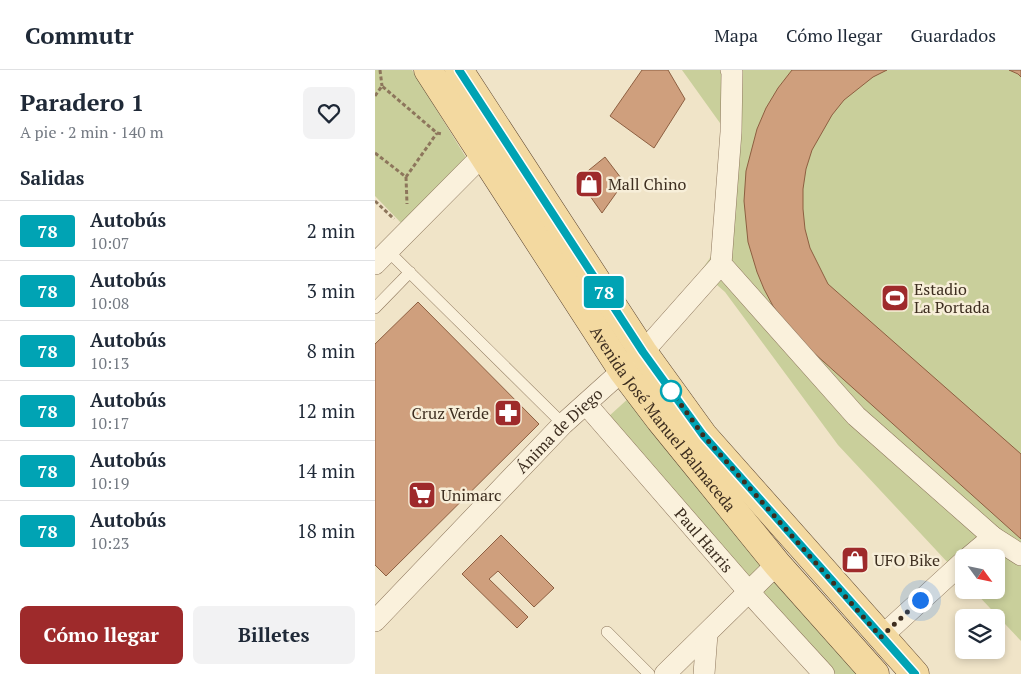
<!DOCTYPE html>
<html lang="es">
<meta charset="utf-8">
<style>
body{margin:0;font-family:"PT Serif",serif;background:#f2f2f3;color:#1f2937;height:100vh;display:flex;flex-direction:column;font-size:19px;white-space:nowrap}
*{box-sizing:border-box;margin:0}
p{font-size:16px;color:#747a83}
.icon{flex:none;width:28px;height:28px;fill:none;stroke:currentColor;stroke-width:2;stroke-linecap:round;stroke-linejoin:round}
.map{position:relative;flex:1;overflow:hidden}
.panel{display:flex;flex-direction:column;background:#fff;width:375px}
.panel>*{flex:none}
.badge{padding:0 10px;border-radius:4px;font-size:18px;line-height:32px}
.needle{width:32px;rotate:123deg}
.fabs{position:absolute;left:580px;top:479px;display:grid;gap:10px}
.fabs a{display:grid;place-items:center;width:50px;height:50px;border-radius:8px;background:#fff;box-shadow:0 2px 8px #0003;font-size:25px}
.you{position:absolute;width:25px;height:25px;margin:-12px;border:4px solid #fff;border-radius:50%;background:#1a73e8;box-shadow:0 0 0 8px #1a73e833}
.map>.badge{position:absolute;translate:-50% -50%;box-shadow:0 0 0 2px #fff}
h2{padding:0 20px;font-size:19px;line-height:45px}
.round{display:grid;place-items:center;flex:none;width:52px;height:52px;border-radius:8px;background:#f2f2f3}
.head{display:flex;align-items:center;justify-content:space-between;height:85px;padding:0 20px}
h1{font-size:24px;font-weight:800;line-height:38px}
.primary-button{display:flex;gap:10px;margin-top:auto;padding:10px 20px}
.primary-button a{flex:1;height:58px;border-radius:8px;background:#9e2a2b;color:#fff;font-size:20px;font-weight:800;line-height:58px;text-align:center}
.primary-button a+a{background:#f2f2f3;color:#1f2937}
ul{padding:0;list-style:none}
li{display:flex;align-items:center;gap:15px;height:60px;padding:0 20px;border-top:1px solid #e0e1e3}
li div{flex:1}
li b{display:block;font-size:19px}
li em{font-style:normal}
li .badge{min-width:55px;font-weight:700;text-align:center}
header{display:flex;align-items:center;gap:30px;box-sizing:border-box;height:70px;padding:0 25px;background:#fff;border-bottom:1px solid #e0e1e3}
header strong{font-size:24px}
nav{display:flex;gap:28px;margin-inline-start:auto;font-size:18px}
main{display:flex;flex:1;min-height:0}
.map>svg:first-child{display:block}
.green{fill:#c9cf9b}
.building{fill:#cf9f7d;stroke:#8d5f41}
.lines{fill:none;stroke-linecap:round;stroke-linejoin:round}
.lane-casing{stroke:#8d765c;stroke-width:12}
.street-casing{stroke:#8d765c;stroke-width:22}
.primary-casing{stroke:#5b4430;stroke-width:29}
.path{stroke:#8d765c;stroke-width:3;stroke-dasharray:4 2.5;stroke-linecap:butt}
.lane{stroke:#faf1dc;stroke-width:11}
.street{stroke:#faf1dc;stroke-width:21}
.primary{stroke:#f3d9a0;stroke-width:28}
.line-casing{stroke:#fff;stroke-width:11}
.line{stroke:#00a3b4;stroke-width:8}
.walk{stroke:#3d2e20;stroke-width:5;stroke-dasharray:0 9}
.stop-dot{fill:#fff;stroke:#00a3b4;stroke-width:2.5}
.labels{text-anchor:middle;stroke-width:5;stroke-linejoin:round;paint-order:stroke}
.poi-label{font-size:16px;fill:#3d2e20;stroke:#f7eed8;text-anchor:start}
.street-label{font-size:16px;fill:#3d2e20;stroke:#f7eed8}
</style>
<header>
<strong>Commutr</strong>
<nav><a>Mapa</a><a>Cómo llegar</a><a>Guardados</a></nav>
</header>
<main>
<section class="panel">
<div class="head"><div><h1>Paradero 1</h1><p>A pie · 2 min · 140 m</p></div><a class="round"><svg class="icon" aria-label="heart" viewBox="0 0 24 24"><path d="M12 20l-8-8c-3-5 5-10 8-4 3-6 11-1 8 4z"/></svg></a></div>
<h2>Salidas</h2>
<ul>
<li><span class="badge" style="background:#00a3b4;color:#fff">78</span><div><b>Autobús</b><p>10:07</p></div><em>2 min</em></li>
<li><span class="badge" style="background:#00a3b4;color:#fff">78</span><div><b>Autobús</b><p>10:08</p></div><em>3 min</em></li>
<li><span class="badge" style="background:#00a3b4;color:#fff">78</span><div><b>Autobús</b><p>10:13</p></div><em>8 min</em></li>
<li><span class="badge" style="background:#00a3b4;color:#fff">78</span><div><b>Autobús</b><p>10:17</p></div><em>12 min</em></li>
<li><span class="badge" style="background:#00a3b4;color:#fff">78</span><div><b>Autobús</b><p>10:19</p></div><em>14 min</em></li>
<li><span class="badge" style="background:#00a3b4;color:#fff">78</span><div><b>Autobús</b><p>10:23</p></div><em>18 min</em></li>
</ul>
<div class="primary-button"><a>Cómo llegar</a><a>Billetes</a></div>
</section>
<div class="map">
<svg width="646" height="604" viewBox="0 0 646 604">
<rect width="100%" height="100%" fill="#f0e4c8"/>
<path class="green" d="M0,0H37L92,89L30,157L0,126Z
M307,0H646V571L598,520H621V488H589V510L463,375L350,222L326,201L337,185L355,67Z
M255,327L486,604H459L233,347Z"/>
<path class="building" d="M267,0H293L310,29L279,78L235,46Z
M417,0H512L498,7L469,30L457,45L437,80L431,99L428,119V139L430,159L435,178L453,214L646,384V469L419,265L398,236L389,219L382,202L373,172L369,131L371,101L382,59L391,38L403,18Z
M634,0H646V7L643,4Z
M230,87L249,112L227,143L203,109Z
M43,232L164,354L11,506L0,495V274Z
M126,465L179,518L159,537L123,501L114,509L153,547L142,558L87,504Z"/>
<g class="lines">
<defs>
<path id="lane" d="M13,181L188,354
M0,238L35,202
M232,562L274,604"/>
<g id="street">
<path d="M356,0L357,2L356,62L346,194L481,346L618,467L646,485"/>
<path d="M0,194L109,84"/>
<path id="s1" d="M211,334L374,522L449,604"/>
<path d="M593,488L618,467"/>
<path id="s2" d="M0,551L188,354L268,282L346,194"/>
<path d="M506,567L589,491"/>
<path d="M290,604L402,494"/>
<path d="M329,604L332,564"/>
</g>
<g id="primary">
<path id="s3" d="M53,0L247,300L285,350L402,494L500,604"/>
<path d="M84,0L268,282L328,365L540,604"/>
</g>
</defs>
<use href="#lane" class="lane-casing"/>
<use href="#street" class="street-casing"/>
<use href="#primary" class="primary-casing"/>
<path class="path" d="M5,0L7,16
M0,26L7,16L62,63L67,64
M0,83L31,107L62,63
M31,107L32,134
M0,131L19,149"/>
<use href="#lane" class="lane"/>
<use href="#street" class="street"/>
<use href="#primary" class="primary"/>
</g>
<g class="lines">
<defs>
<path id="line" d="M84,0L268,282L328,365L540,604"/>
</defs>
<use href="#line" class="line-casing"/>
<use href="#line" class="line"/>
<path class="walk" d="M296,321L328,365L506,567L545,530"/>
</g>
<defs>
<symbol id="shop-square" viewBox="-11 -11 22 22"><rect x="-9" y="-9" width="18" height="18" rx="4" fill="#9e2a2b" stroke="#f7eed8"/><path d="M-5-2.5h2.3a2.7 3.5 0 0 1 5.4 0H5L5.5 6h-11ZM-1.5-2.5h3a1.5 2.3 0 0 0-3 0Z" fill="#fff"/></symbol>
<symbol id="stadium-square" viewBox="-11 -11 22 22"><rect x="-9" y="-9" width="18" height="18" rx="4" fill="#9e2a2b" stroke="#f7eed8"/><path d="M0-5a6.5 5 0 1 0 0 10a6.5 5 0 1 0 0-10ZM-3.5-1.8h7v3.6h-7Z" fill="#fff"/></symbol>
<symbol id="pharmacy-square" viewBox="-11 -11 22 22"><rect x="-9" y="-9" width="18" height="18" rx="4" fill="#9e2a2b" stroke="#f7eed8"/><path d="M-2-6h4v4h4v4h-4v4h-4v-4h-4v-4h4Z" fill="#fff"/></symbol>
<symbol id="supermarket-square" viewBox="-11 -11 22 22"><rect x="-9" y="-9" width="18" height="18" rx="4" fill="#9e2a2b" stroke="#f7eed8"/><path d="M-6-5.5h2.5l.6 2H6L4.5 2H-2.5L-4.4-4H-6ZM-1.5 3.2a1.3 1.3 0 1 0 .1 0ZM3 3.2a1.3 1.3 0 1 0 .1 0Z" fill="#fff"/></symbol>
</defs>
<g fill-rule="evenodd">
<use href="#shop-square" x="198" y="98" width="32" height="32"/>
<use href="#stadium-square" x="504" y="212" width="32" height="32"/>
<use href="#pharmacy-square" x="117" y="327" width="32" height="32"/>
<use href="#supermarket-square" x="31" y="409" width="32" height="32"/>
<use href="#shop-square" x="464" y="474" width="32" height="32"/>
</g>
<circle class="stop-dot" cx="296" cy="321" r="10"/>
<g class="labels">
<g class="poi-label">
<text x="233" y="120">Mall Chino</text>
<text x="539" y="225">Estadio<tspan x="539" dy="18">La Portada</tspan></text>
<text x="114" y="349" text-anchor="end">Cruz Verde</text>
<text x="66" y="431">Unimarc</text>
<text x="499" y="496">UFO Bike</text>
</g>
<g class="street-label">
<text dy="6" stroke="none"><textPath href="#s3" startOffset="421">Avenida José Manuel Balmaceda</textPath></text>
<text dy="6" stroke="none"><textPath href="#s2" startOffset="265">Ánima de Diego</textPath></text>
<text dy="6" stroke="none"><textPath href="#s1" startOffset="180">Paul Harris</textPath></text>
</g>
</g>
</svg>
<div class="fabs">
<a><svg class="needle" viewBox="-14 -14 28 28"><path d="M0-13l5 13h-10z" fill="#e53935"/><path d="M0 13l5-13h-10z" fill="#747a83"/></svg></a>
<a><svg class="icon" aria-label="layers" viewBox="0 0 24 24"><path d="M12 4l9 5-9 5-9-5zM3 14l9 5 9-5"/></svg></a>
</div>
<div class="you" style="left:545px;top:530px"></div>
<b class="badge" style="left:229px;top:222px;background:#00a3b4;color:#fff">78</b>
</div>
</main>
